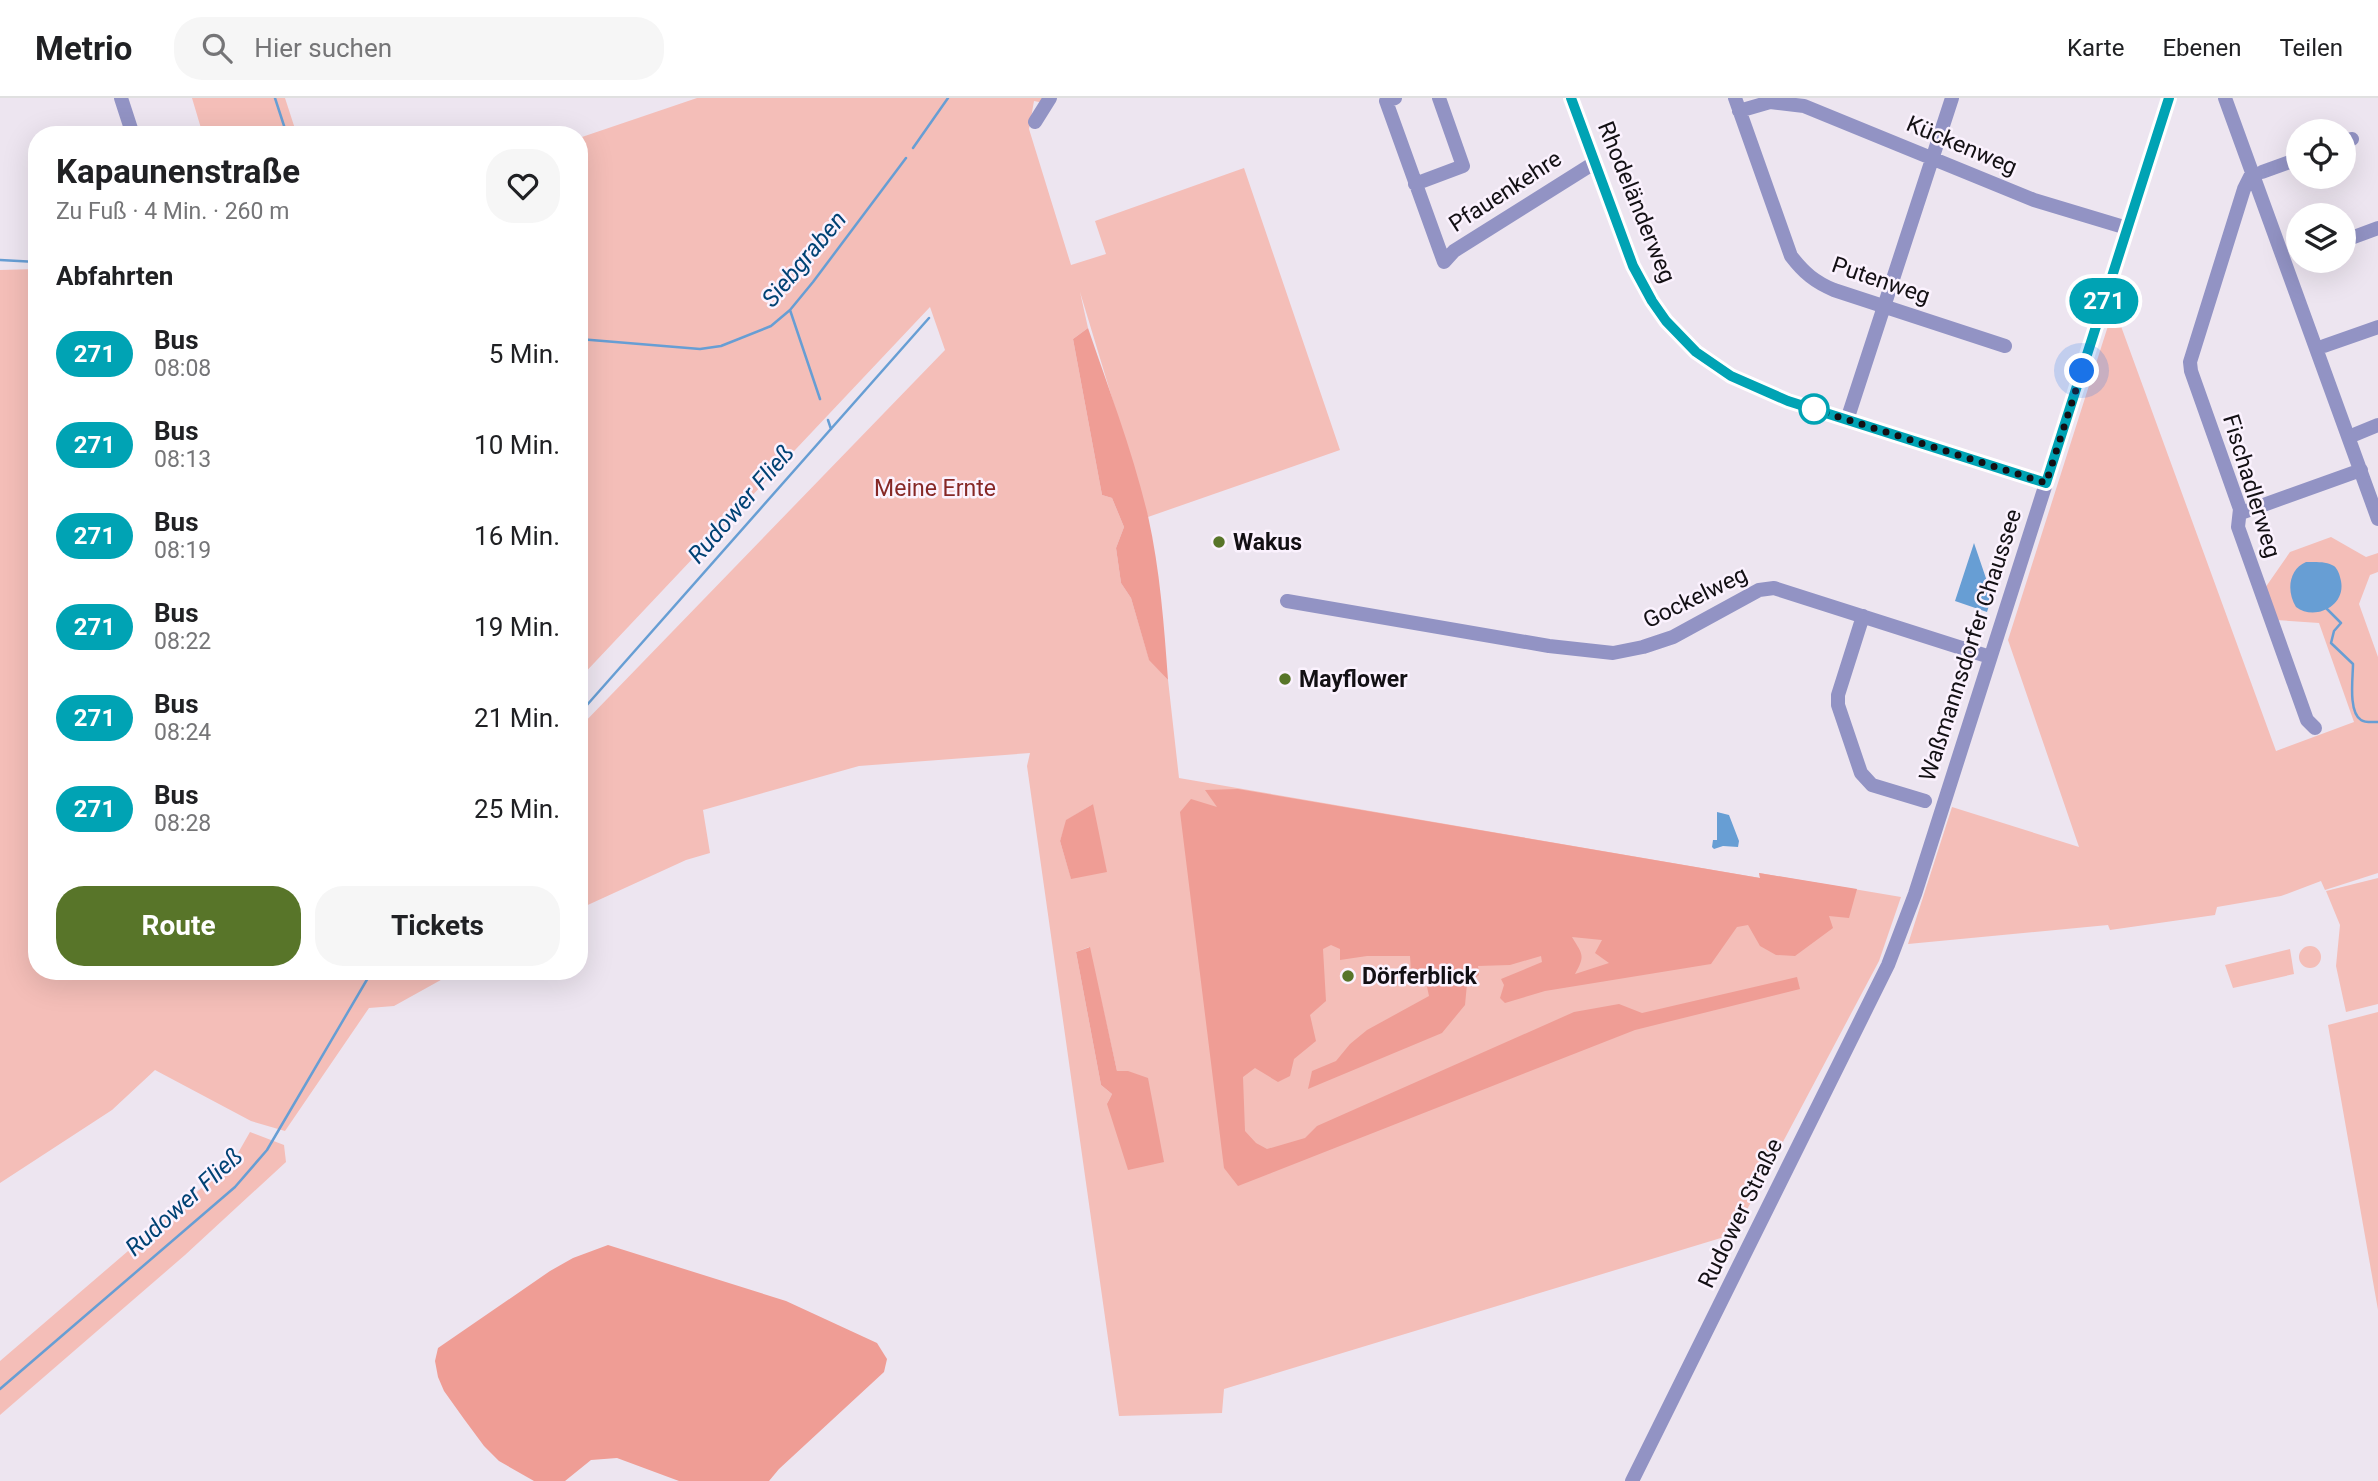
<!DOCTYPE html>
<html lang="de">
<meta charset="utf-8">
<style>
body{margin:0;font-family:Roboto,sans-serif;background:#f6f6f6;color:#202124;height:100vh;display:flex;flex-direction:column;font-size:26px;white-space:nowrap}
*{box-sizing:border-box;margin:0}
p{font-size:23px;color:#757577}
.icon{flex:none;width:38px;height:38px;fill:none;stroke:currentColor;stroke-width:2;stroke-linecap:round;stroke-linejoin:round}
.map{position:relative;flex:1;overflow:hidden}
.drawer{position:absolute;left:28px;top:28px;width:560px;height:854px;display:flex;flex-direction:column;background:#fff;border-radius:28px;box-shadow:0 7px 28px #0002}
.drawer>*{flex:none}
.badge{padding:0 14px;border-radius:23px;font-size:24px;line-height:46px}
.controls{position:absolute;left:2286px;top:21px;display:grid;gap:14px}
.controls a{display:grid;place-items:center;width:70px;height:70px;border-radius:50%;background:#fff;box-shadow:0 7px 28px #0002;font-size:35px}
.you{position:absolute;width:35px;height:35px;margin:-18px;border:5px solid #fff;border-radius:50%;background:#1a73e8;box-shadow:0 0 0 10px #1a73e833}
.map>.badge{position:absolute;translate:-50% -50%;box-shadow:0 0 0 4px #fff}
h2{padding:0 28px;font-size:26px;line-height:63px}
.round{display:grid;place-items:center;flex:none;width:74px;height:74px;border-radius:28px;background:#f6f6f6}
.overview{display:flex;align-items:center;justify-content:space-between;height:119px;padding:0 28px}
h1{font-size:33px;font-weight:700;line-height:52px}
.action{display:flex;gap:14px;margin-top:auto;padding:14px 28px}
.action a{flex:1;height:80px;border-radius:28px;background:#587529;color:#fff;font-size:28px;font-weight:700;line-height:80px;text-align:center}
.action a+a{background:#f6f6f6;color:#202124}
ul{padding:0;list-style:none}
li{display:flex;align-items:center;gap:21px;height:91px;padding:0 28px}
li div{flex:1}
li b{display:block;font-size:26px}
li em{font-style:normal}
li .badge{min-width:77px;font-weight:700;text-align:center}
header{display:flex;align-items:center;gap:42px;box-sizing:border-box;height:98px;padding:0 35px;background:#fff;border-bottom:2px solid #e0e0e0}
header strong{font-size:33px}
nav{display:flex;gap:38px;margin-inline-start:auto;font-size:24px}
.search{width:490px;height:63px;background:#f6f6f6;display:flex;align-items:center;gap:18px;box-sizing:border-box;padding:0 24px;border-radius:28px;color:#757577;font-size:26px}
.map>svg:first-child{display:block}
.green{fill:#f4beb8;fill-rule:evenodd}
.forest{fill:#ef9d95;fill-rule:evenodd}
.water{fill:#679ed4}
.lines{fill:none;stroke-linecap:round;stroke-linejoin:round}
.stream{stroke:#679ed4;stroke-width:2.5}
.minor{stroke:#9293c4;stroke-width:14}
.line-casing{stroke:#fff;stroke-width:16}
.line{stroke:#00a3b4;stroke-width:10}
.walk{stroke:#131014;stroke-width:7;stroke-dasharray:0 12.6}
.stop-dot{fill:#fff;stroke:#00a3b4;stroke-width:3.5}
.poi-dot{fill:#587529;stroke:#fbf2fe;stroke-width:2.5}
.labels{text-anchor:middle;stroke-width:5;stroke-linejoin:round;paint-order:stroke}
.street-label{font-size:23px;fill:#131014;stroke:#fbf2fe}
.park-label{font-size:23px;fill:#862826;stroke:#fbf2fe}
.poi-label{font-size:23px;font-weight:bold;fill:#131014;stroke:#fbf2fe;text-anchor:start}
.water-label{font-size:24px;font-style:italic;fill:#004274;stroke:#fbf2fe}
</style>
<header>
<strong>Metrio</strong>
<div class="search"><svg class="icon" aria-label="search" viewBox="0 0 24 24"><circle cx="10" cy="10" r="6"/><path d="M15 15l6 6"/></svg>Hier suchen</div>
<nav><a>Karte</a><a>Ebenen</a><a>Teilen</a></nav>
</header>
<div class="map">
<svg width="2378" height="1383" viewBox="0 0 2378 1383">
<rect width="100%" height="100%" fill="#ede5f0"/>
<path class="green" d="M192,0H285L297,37H203Z
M697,0H1047L1044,5L1034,3L1029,31L1071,167L1106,156L1095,123L1244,70L1340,352L1148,419L1080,194L1088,230L1073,241L1102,397L1112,400L1124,429L1116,450L1121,485L1131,500L1149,561L1168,582L1179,680L1760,780L1759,775L1901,799L1879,863L1734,1136L1224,1291L1222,1315L1119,1318L1027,668L1030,655L859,668L703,712L710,755L686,762L579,811V630L945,252L930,209L579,581V40ZM1093,706L1071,780L1060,743L1067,722ZM1089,849L1117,973H1128L1107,1006L1112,996L1101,987L1076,854Z
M37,171V873H457L394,908L369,910L285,1033L251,1023L155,972L112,1012L0,1085V172Z
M2114,209L2276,653L2354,624L2319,525L2276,522L2265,490L2290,454L2331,439L2366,459L2378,455V474L2370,477L2359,506L2378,559V775L2325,792L2321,783L2281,798L2217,809L2215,817L2110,832L2108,827L1908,846L1952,709L2079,749L2008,542Z
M2378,780V906L2346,914L2336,868L2340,827L2326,793Z
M2299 859a11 11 0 1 1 22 0a11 11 0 1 1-22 0Z
M2290,851L2294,876L2233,890L2225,867Z
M2378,914V1212L2328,927Z
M250,1034L284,1047L286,1064L185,1157L0,1317V1263L234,1062Z"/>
<path class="forest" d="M1088,230C1109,292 1133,354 1148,418C1160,472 1164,527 1168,582L1149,562L1131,500L1121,485L1116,450L1124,429L1112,400L1102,397L1073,241Z
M1238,691L1760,780L1759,775L1857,791L1849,820L1829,818L1833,830L1795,858L1776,857L1760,848L1748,827L1737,829L1711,866L1545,893L1505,905L1500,900L1504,887L1501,881L1542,864L1541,858L1510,867L1478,868L1479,877L1467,886L1465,907L1442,935L1308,991L1312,973L1336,963L1350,946L1367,932L1429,898L1426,884L1411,874L1410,858H1367L1340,862V851L1331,847L1323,851L1326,903L1310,917L1316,943L1294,961L1290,978L1278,984L1255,970L1243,979L1245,1033L1256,1045L1267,1051L1305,1040L1317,1028L1574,914L1619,906L1642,915L1797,879L1800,891L1635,932L1238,1088L1224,1070L1180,714L1191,701L1217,709L1205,692ZM1572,839L1602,842L1595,855L1609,865L1575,876C1586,857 1582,856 1572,839Z
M1093,706L1107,774L1071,781L1060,743L1066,722Z
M1090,849L1117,973H1128L1148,980L1164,1064L1128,1072L1107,1006L1112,996L1101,987L1076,854Z
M608,1147L786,1203L877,1245L887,1261L884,1274L779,1371L769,1383H679L617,1360L591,1362L565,1383H534L499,1363L484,1348L464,1321L444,1293L438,1279L435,1263L438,1250L550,1173L573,1160Z"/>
<path class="water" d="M1974,445L1992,498L1987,514L1955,503Z
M2306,464C2314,464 2327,463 2334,468C2338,471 2340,478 2341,483C2346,509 2314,523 2296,509C2286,493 2289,471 2306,464Z
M1717,714L1729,717L1739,743L1738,749L1723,748L1714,751L1712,749L1713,742H1717Z"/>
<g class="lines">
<path class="stream" d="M275,0L287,37
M913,50L948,0
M0,162L37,164
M790,212L820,301
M579,241L700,251L721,248L771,228L790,212L813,184L906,60
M828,322L831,331
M2327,511L2341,525L2334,533L2331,545L2353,566C2353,579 2348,614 2361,622C2365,625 2373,624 2378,624
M579,616L929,220
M0,1291L235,1089L267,1052L372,873"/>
<path class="minor" d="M121,0L133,37
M1395,0L1386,3L1444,164L1454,153L1594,65
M1571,0L1633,168L1652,203L1666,223L1696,254L1731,278L1788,303L2046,385
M1735,0L1791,158C1804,175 1815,184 1834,192L2005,248
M2225,0L2378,421
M1739,13L1770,4L1804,8L2034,102L2127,130
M1035,24L1050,0
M2343,44L2352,41
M2262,74L2298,61
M2252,75L2244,91L2190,264L2191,273L2240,411L2238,429L2307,622L2315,630
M1415,86L1463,68L1439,0
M2343,143L2378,130
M2324,248L2378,229
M1847,322L1952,0
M2356,336L2378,327
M2241,415L2361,372
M1287,503L1549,548L1613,555L1643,549L1673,539L1759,492L1774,490L1990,559
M1863,518L1838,597V607L1861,675L1872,687L1925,703
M1632,1383L1888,867L1915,796L2169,0"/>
</g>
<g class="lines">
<defs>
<path id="line" d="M1571,0L1633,168L1652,203L1666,223L1696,254L1731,278L1788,303L2046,385L2169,0"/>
</defs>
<use href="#line" class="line-casing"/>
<use href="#line" class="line"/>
<path class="walk" d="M1814,311L2046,385L2082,273"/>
</g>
<circle class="stop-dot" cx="1814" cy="311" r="14"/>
<g class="poi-dot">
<circle cx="1219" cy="444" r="7"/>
<circle cx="1285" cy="581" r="7"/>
<circle cx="1348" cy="878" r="7"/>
</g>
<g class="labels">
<g class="street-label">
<text transform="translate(1962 47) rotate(23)" y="8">Kückenweg</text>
<text transform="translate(1505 93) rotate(-33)" y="8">Pfauenkehre</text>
<text transform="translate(1637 104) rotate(68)" y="8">Rhodeländerweg</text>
<text transform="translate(1881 182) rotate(19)" y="8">Putenweg</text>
<text transform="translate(2252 388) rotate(73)" y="8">Fischadlerweg</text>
<text transform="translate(1695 499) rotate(-26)" y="8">Gockelweg</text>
<text transform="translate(1970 547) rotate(-72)" y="8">Waßmannsdorfer Chaussee</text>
<text transform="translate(1740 1115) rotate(-64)" y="8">Rudower Straße</text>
</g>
<g class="park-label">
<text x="935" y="398">Meine Ernte</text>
</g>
<g class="poi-label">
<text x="1233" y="452">Wakus</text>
<text x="1299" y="589">Mayflower</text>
<text x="1362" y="886">Dörferblick</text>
</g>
<g class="water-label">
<text transform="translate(804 161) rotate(-50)" y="8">Siebgraben</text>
<text transform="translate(741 406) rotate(-49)" y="8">Rudower Fließ</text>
<text transform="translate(184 1104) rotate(-42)" y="8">Rudower Fließ</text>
</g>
</g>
</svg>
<div class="controls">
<a><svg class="icon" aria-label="locate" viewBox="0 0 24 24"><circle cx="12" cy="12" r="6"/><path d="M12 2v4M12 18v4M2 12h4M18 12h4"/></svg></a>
<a><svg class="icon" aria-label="layers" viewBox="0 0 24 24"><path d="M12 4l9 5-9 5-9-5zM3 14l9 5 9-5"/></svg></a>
</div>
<div class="you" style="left:2082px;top:273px"></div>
<b class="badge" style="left:2104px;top:203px;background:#00a3b4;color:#fff">271</b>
<section class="drawer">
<div class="overview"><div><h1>Kapaunenstraße</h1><p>Zu Fuß · 4 Min. · 260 m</p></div><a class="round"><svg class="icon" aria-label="heart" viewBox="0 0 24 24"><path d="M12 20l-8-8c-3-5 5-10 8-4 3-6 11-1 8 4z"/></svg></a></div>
<h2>Abfahrten</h2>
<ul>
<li><span class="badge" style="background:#00a3b4;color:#fff">271</span><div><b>Bus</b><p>08:08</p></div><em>5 Min.</em></li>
<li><span class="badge" style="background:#00a3b4;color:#fff">271</span><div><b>Bus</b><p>08:13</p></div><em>10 Min.</em></li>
<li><span class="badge" style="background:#00a3b4;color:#fff">271</span><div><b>Bus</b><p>08:19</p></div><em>16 Min.</em></li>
<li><span class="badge" style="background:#00a3b4;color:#fff">271</span><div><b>Bus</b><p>08:22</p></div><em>19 Min.</em></li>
<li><span class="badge" style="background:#00a3b4;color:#fff">271</span><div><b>Bus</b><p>08:24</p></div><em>21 Min.</em></li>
<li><span class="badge" style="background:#00a3b4;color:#fff">271</span><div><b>Bus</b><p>08:28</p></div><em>25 Min.</em></li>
</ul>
<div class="action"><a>Route</a><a>Tickets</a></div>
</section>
</div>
